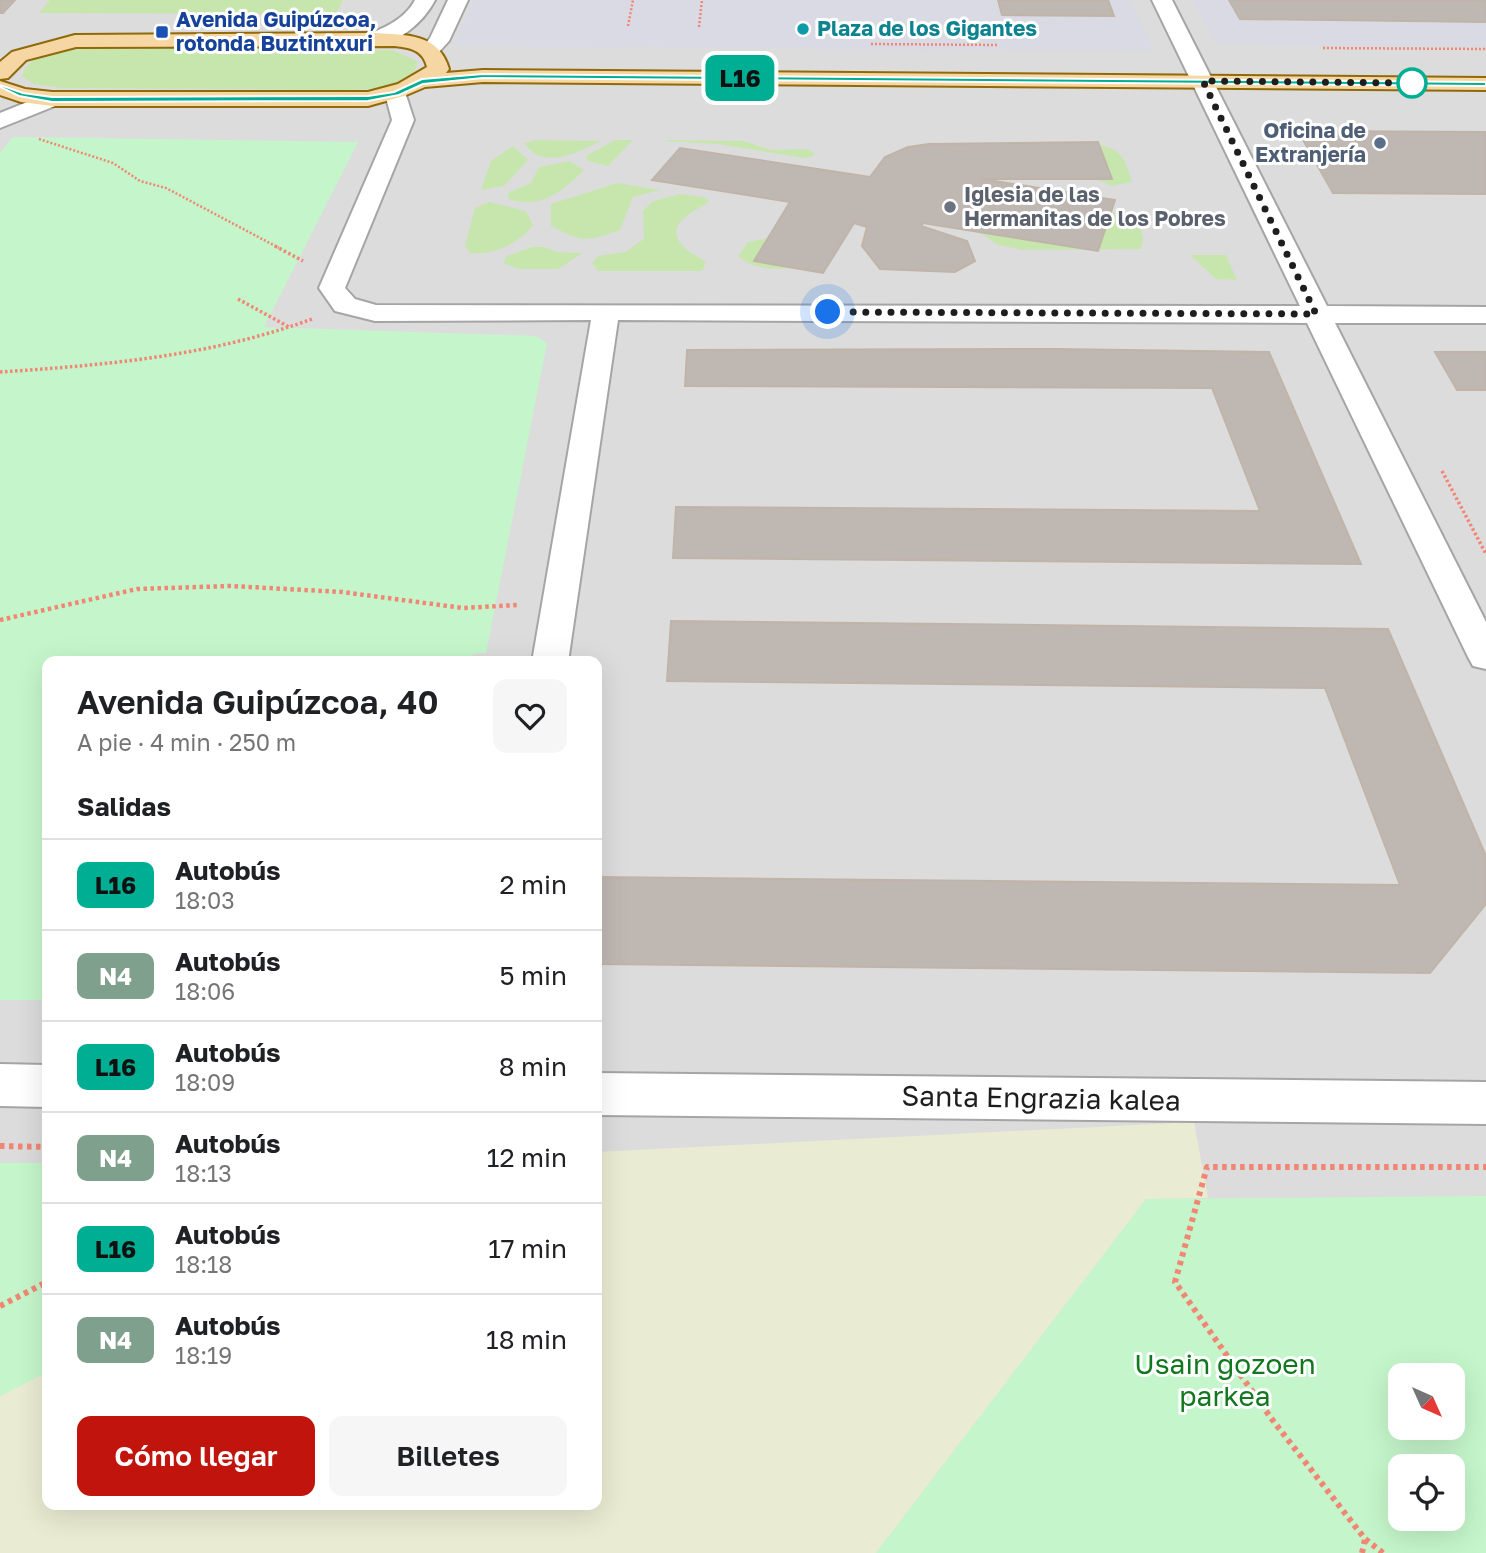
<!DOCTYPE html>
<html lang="es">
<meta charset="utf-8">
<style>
body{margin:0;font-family:"Golos Text",sans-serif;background:#f6f6f6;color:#202124;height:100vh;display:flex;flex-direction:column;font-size:26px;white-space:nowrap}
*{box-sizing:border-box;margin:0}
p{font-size:23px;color:#757577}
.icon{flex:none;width:38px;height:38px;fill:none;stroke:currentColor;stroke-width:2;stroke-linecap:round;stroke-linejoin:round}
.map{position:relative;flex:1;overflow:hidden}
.sheet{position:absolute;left:42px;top:656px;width:560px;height:854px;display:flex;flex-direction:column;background:#fff;border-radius:14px;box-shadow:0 7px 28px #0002}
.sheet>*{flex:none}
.badge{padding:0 14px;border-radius:10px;font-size:24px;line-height:46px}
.needle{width:46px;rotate:135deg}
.buttons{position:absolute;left:1388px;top:1363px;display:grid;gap:14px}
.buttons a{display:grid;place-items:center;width:77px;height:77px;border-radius:14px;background:#fff;box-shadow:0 7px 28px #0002;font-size:35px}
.you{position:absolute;width:35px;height:35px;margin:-18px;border:5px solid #fff;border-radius:50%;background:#1a73e8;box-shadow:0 0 0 10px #1a73e833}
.map>.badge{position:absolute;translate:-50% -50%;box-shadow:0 0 0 4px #fff}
h2{padding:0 35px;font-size:26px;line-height:63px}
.round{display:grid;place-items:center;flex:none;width:74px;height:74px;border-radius:14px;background:#f6f6f6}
.overview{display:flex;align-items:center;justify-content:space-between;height:119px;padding:0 35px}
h1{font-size:33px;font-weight:600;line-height:52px}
.primary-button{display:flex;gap:14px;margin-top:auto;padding:14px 35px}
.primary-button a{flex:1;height:80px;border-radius:14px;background:#c1140c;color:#fff;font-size:28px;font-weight:600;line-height:80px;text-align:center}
.primary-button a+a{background:#f6f6f6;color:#202124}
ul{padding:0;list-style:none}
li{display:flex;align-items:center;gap:21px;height:91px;padding:0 35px;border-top:2px solid #e0e0e0}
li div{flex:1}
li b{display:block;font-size:26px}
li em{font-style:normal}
li .badge{min-width:77px;font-weight:700;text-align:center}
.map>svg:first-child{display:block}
.residential{fill:#dcdcdc;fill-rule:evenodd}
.farmland{fill:#e9ecd2}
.grass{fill:#c7e6ae}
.park{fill:#c5f6cb;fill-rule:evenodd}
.plaza{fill:#dadae4}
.building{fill:#bfb8b2;stroke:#c0b4a8;stroke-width:2}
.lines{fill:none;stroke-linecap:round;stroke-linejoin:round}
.minor-casing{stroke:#a5a5a5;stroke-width:4}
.major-casing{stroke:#906909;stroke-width:4}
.path-far3{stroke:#f18674;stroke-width:2.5;stroke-dasharray:2 2;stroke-linecap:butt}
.path-far2{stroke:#f18674;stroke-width:3.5;stroke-dasharray:2.5 2.5;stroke-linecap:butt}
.path-far1{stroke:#f18674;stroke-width:4.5;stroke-dasharray:3.5 3.5;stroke-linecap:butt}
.path{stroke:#f18674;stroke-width:6;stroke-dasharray:4.5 4.5;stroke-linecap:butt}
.minor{fill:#fff;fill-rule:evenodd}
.major{fill:#f6d6a3;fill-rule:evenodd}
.line{fill:#00af93;stroke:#fff;stroke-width:2}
.walk{stroke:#1e1e1e;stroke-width:7;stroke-dasharray:0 12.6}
.culture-dot{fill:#0f9aa8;stroke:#fff;stroke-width:2.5}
.transit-dot{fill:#1a4fb4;stroke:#fff;stroke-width:2.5}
.stop-dot{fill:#fff;stroke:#00af93;stroke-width:3.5}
.service-dot{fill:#5c6f8a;stroke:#fff;stroke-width:2.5}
.worship-dot{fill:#6b7280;stroke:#fff;stroke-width:2.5}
.labels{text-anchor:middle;stroke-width:6;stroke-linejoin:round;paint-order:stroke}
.far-transit-label{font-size:21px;font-weight:bold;fill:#164399;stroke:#fff;text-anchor:start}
.far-culture-label{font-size:21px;font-weight:bold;fill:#0d838f;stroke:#fff;text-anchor:start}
.far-service-label{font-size:21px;font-weight:bold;fill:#4e5e75;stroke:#fff;text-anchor:end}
.far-worship-label{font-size:21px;font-weight:bold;fill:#5b616d;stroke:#fff;text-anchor:start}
.near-street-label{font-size:28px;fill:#1e1e1e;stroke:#fff}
.near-park-label{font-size:28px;fill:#12771f;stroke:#fff}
</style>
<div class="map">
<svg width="1486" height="1553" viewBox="0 0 1486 1553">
<rect width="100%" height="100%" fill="#efece5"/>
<path class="residential" d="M0,0H1486V1553H0ZM47,662H597V1505H47ZM1400,1376H1452V1428H1400ZM1400,1466H1452V1519H1400Z"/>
<path class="farmland" d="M1194,1122L1208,1198L1146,1199L876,1553H0V1396L47,1372V1505H597V1152Z"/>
<path class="grass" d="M50,0H343L336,14L39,13Z
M100,47L392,50L417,61C417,90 366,89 345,90L61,88L33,84L22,76C30,47 76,49 100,47Z
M537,140L601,141C576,153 544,171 524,143Z
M615,140H633L608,166L588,161L586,156Z
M667,140L743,141L771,150L808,149L814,153L813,156L804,158L718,144L665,141Z
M1099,145C1123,149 1126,162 1132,182L1112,186L1096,179H1112Z
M513,146L528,160L504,186L481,190L491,161Z
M570,161L584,170C563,191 540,210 509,199L508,193L531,183L539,167Z
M617,183L660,190L633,197L620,230C586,242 583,243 551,226V204Z
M680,194L704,197L710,201C695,212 658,225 687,250C693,255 700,257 706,262L702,271H598L592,263L598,256L625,252L644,239L643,211L653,201Z
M489,202L526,211L533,225C519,243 494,256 470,253L465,246L475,208Z
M1111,212L1138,220L1143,238L1141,249L1023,250L998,245L978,231Z
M768,238L798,268C776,269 756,271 738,256L748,242Z
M532,247H544L558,252L583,253L558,269H519L503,263L507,256Z
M1190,255H1226L1237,280L1216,279Z"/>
<path class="park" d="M13,137L358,142L264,327L536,336L547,343L486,653L473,654L471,662H47V1000H0V153Z
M0,1163H47V1372L0,1396Z
M1486,1196V1553H876L1146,1199ZM1400,1376H1452V1428H1400ZM1452,1466V1519H1400V1466Z"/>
<path class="plaza" d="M473,0H1131L1154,51L455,46Z
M1193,0H1229L1486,22V47L1217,45Z"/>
<path class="building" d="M0,0H15L3,13H0Z
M998,0H1108L1114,16L1002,15Z
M1229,0H1486V22L1240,19Z
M1298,131L1486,132V194L1333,193Z
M1098,142L1112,179H982L1115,200L1098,251L923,223L921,226L967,241L975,261L955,272L880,269L862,246L867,227L854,223L823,273L754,261L790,202L652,180L680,148L870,177L885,157L908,147L929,144Z
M1056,349L1269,352L1361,564L673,558L676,507L1260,511L1212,388L685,386L687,350Z
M1435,352H1486V390H1457Z
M671,621L1388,629L1486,856V904L1430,973L597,964V877L1400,885L1325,688L667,681Z"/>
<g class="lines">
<defs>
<path id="minor" d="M415,0H435C424,22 393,50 367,43L364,39L367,35C386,27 405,19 415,0Z
M448,0H468L449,41L438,53H424L421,49L430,38Z
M1152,0H1172L1327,306L1486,307V323H1335L1486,622V669L1473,666L1468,657L1307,323L618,320L568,662H532L591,320L375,321L335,311L319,288L392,120L385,94L388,89H404L414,120L345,288L355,299L376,305L1300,306Z
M52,92L60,94L63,99L60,104L0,128V113Z
M0,1064L47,1065V1107L0,1106Z
M597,1073L1486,1082V1124L597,1115Z"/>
<path id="major" d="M374,33C405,35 439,33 449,69L446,73L483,70L1486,78V90L483,82L425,87L404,96L368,106H52L21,102L0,95V81L25,89L52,92H368L398,84L427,67C423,50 411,48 395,46L76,47L26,60L8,78L0,79V62L12,52L75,35Z"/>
</defs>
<use href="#minor" class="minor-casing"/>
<use href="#major" class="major-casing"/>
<path class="path-far3" d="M628,26L633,0
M699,27L702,0
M871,44L999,45
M1323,48L1486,49
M39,139L113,163L140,181L166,188L279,248"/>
<path class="path-far2" d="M275,246L303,261
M238,299L289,327
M0,372C107,365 211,356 312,319
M1442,471L1486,554"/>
<path class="path-far1" d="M0,620L137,589L230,586L342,592L463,608L517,605"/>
<path class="path" d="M0,1146L47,1147
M0,1306L47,1282
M1362,1553L1365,1539
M1383,1553L1365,1539L1271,1418L1175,1282L1207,1167H1486"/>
<use href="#minor" class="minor"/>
<use href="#major" class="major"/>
</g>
<path class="line" d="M483,74L1486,82V86L483,78L423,84L399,95L368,101L52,102L19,96L0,87V85L23,93L52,97L368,96L394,92L422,79Z"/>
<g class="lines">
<path class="walk" d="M828,312L1316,314L1203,81L1412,83"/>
</g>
<circle class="culture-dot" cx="803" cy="29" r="7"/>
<rect class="transit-dot" x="155" y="25" width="14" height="14" rx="3.5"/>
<circle class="stop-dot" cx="1412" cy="83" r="14"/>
<circle class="service-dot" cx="1380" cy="143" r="7"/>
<circle class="worship-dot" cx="950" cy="207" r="7"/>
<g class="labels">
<g class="far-transit-label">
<text x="176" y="27">Avenida Guipúzcoa,<tspan x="176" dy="24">rotonda Buztintxuri</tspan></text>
</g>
<g class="far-culture-label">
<text x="817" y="36">Plaza de los Gigantes</text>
</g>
<g class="far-service-label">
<text x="1366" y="138">Oficina de<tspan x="1366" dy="24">Extranjería</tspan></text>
</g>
<g class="far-worship-label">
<text x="964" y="202">Iglesia de las<tspan x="964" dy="24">Hermanitas de los Pobres</tspan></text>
</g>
<g class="near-street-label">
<text transform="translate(1041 1098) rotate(1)" y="10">Santa Engrazia kalea</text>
</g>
<g class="near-park-label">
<text x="1225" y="1374">Usain gozoen<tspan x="1225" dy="32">parkea</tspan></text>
</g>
</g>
</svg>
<div class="buttons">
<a><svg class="needle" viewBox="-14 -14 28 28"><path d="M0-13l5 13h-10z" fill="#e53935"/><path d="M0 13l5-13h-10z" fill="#757577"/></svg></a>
<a><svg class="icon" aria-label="locate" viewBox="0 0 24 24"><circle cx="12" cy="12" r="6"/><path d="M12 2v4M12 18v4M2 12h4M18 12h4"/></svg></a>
</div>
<div class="you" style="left:828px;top:312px"></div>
<b class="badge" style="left:740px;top:78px;background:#00af93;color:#111">L16</b>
<section class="sheet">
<div class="overview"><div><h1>Avenida Guipúzcoa, 40</h1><p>A pie · 4 min · 250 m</p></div><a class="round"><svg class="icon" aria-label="heart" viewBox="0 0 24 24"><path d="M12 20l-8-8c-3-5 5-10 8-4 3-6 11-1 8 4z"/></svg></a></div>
<h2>Salidas</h2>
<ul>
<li><span class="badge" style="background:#00af93;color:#111">L16</span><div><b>Autobús</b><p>18:03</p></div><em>2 min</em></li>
<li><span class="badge" style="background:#7fa08c;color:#fff">N4</span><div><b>Autobús</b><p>18:06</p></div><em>5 min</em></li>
<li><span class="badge" style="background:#00af93;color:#111">L16</span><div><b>Autobús</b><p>18:09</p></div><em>8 min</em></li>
<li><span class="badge" style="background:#7fa08c;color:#fff">N4</span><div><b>Autobús</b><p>18:13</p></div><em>12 min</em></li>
<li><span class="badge" style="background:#00af93;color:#111">L16</span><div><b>Autobús</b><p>18:18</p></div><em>17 min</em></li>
<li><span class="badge" style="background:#7fa08c;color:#fff">N4</span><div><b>Autobús</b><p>18:19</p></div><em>18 min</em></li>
</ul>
<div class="primary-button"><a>Cómo llegar</a><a>Billetes</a></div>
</section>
</div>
